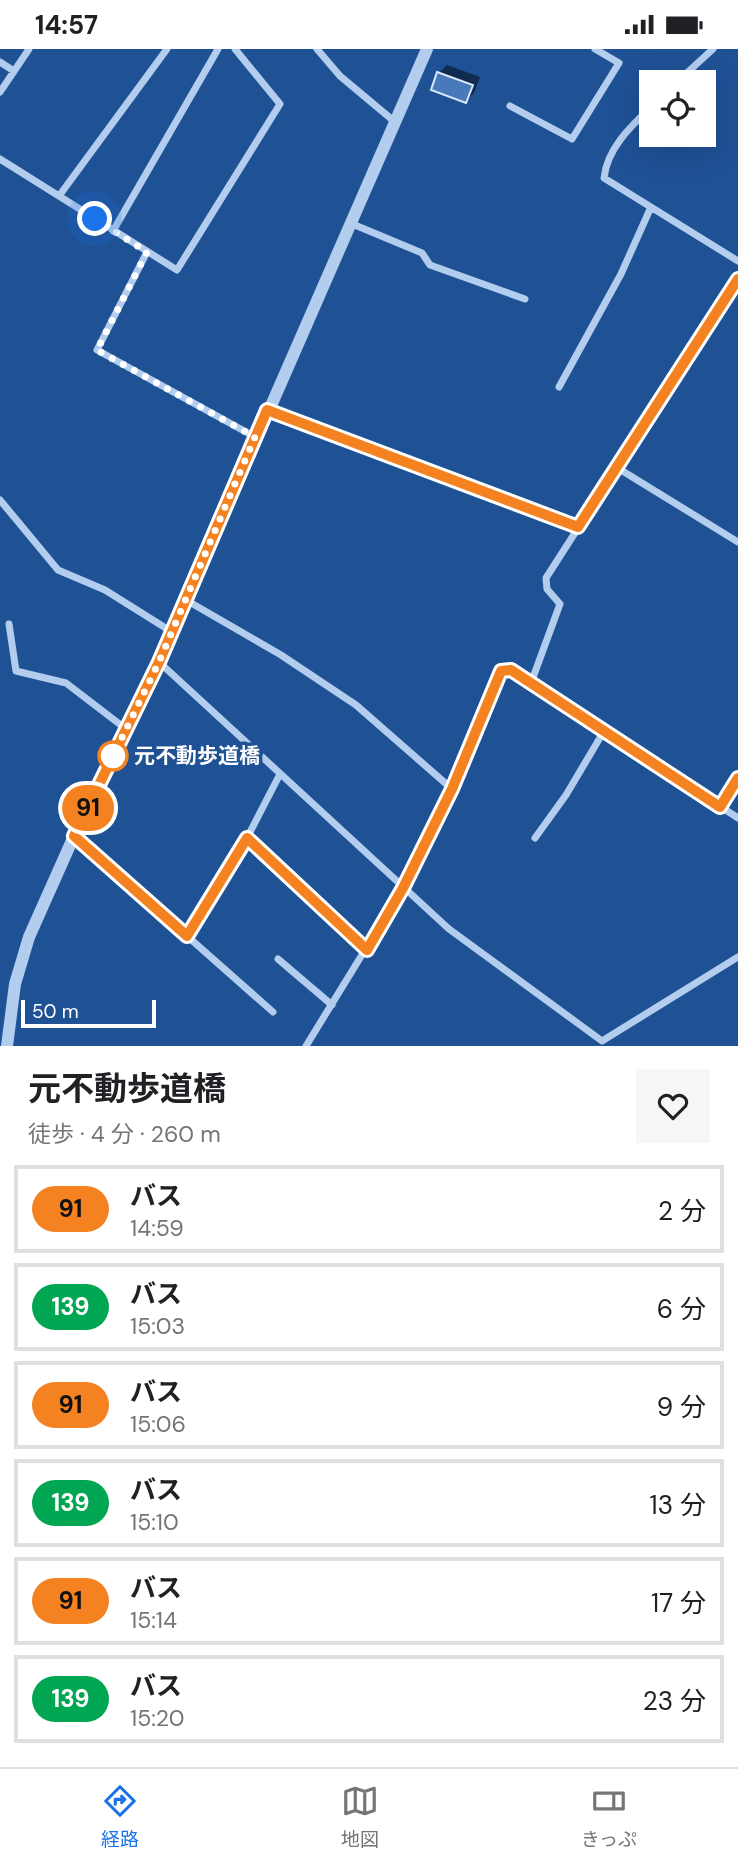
<!DOCTYPE html>
<html lang="ja">
<meta charset="utf-8">
<style>
body{margin:0;font-family:"DM Sans","Noto Sans JP",sans-serif;background:#f6f6f6;color:#202124;height:100vh;display:flex;flex-direction:column;font-size:26px;white-space:nowrap}
*{box-sizing:border-box;margin:0}
p{font-size:23px;color:#757577}
.icon{flex:none;width:38px;height:38px;fill:none;stroke:currentColor;stroke-width:2;stroke-linecap:round;stroke-linejoin:round}
.map{position:relative;height:997px;overflow:hidden}
.panel{display:flex;flex-direction:column;background:#fff;flex:1}
.panel>*{flex:none}
.badge{padding:0 14px;border-radius:23px;font-size:24px;line-height:46px}
.buttons{position:absolute;left:639px;top:21px;display:grid;gap:14px}
.buttons a{display:grid;place-items:center;width:77px;height:77px;border-radius:0px;background:#fff;box-shadow:0 7px 28px #0002;font-size:35px}
.scale{position:absolute;left:21px;bottom:18px;width:135px;box-sizing:border-box;padding-left:7px;border:4px solid #fff;border-top:0;font-size:19px;line-height:24px;white-space:nowrap;color:#fff;-webkit-text-stroke:5px #1f5195;paint-order:stroke}
.you{position:absolute;width:35px;height:35px;margin:-18px;border:5px solid #fff;border-radius:50%;background:#1a73e8;box-shadow:0 0 0 10px #1a73e833}
.map>.badge{position:absolute;translate:-50% -50%;box-shadow:0 0 0 4px #fff}
.round{display:grid;place-items:center;flex:none;width:74px;height:74px;border-radius:0px;background:#f6f6f6}
.headline{display:flex;align-items:center;justify-content:space-between;height:119px;padding:0 28px}
h1{font-size:33px;font-weight:700;line-height:52px}
ul{padding:0;list-style:none}
li{display:flex;align-items:center;gap:21px;height:88px;margin:0 14px 10px;padding:0 14px;border:4px solid #e0e0e0;border-radius:0px}
li div{flex:1}
li b{display:block;font-size:26px}
li em{font-style:normal}
li .badge{min-width:77px;font-weight:700;text-align:center}
.status{display:flex;justify-content:space-between;align-items:center;height:49px;padding:0 35px;background:#fff;direction:ltr}
.status svg{height:19px;fill:currentColor}
.menu{display:flex;justify-content:space-around;align-items:center;height:98px;border-top:2px solid #e0e0e0;background:#fff;font-size:19px;color:#757577}
.menu a{display:grid;justify-items:center;gap:4px}
.menu .current{color:#1a73e8}
.map>svg:first-child{display:block}
.shadow{fill:#0007}
.building{fill:#487abb;stroke:#d9e8fa;stroke-width:2}
.lines{fill:none;stroke-linecap:round;stroke-linejoin:round}
.minor{stroke:#b3cdee;stroke-width:7}
.tertiary{stroke:#b3cdee;stroke-width:12}
.line-casing{stroke:#fff;stroke-width:16}
.line{stroke:#f58220;stroke-width:10}
.walk{stroke:#fff;stroke-width:7;stroke-dasharray:0 12.6}
.stop-dot{fill:#fff;stroke:#f58220;stroke-width:3.5}
.labels{text-anchor:middle;stroke-width:7;stroke-linejoin:round;paint-order:stroke}
.stop-label{font-size:21px;font-weight:bold;fill:#fff;stroke:#1f5195;text-anchor:start}
</style>
<div class="status"><b>14:57</b><svg viewBox="0 0 49 12"><path d="M0 12V9h3v3zM5 12V6h3v6zM10 12V3h3v9zM15 12V0h3v12zM26 1h20v11H26zM47 4h2v5h-2z"/></svg></div>
<div class="map">
<svg width="738" height="997" viewBox="0 0 738 997">
<rect width="100%" height="100%" fill="#1f5195"/>
<path class="shadow" d="M447,16L480,28L474,44L466,52L433,40L439,24Z"/>
<path class="building" d="M437,23L473,36L466,54L431,41Z"/>
<g class="lines">
<path class="minor" d="M317,0L340,27L395,73
M0,13L14,22
M677,33L713,0
M0,43L29,0
M510,57L572,90L619,14L595,0
M651,58C630,78 607,100 604,129L738,212
M0,110L177,221L280,55L235,0
M59,147L167,0
M350,174L422,204L430,216L525,250
M113,182L218,0
M147,203L97,301L255,388
M559,338L621,225L651,158
M267,361L577,478
M616,418L738,493
M0,451L58,521L105,541L172,583
M186,551L281,606L356,656L452,740
M9,575L16,622L66,634L126,680
M159,613L449,880L602,992L738,908
M531,634L560,555L547,540L546,529L738,230
M720,758L738,729
M74,787L273,963
M247,789L367,901
M535,789L566,746L604,682
M187,887L247,789L280,725
M278,910L332,956
M306,997L403,839L452,740L501,622L511,621L738,769"/>
<path class="tertiary" d="M7,997L15,935L29,888L74,787L159,613L427,0"/>
</g>
<g class="lines">
<defs>
<path id="line" d="M738,230L578,478L267,361L159,613L74,787L187,887L247,789L367,901L403,839L452,740L501,622L511,621L720,758L738,729"/>
</defs>
<use href="#line" class="line-casing"/>
<use href="#line" class="line"/>
<path class="walk" d="M95,170L147,203L97,301L255,388L159,613L113,707"/>
</g>
<circle class="stop-dot" cx="113" cy="707" r="14"/>
<g class="labels">
<g class="stop-label">
<text x="134" y="714">元不動歩道橋</text>
</g>
</g>
</svg>
<div class="buttons">
<a><svg class="icon" aria-label="locate" viewBox="0 0 24 24"><circle cx="12" cy="12" r="6"/><path d="M12 2v4M12 18v4M2 12h4M18 12h4"/></svg></a>
</div>
<div class="scale">50 m</div>
<div class="you" style="left:95px;top:170px"></div>
<b class="badge" style="left:88px;top:759px;background:#f58220;color:#111">91</b>
</div>
<section class="panel">
<div class="headline"><div><h1>元不動歩道橋</h1><p>徒歩 · 4 分 · 260 m</p></div><a class="round"><svg class="icon" aria-label="heart" viewBox="0 0 24 24"><path d="M12 20l-8-8c-3-5 5-10 8-4 3-6 11-1 8 4z"/></svg></a></div>
<ul>
<li><span class="badge" style="background:#f58220;color:#111">91</span><div><b>バス</b><p>14:59</p></div><em>2 分</em></li>
<li><span class="badge" style="background:#00a651;color:#fff">139</span><div><b>バス</b><p>15:03</p></div><em>6 分</em></li>
<li><span class="badge" style="background:#f58220;color:#111">91</span><div><b>バス</b><p>15:06</p></div><em>9 分</em></li>
<li><span class="badge" style="background:#00a651;color:#fff">139</span><div><b>バス</b><p>15:10</p></div><em>13 分</em></li>
<li><span class="badge" style="background:#f58220;color:#111">91</span><div><b>バス</b><p>15:14</p></div><em>17 分</em></li>
<li><span class="badge" style="background:#00a651;color:#fff">139</span><div><b>バス</b><p>15:20</p></div><em>23 分</em></li>
</ul>
</section>
<nav class="menu">
<a class="current"><svg class="icon" aria-label="directions" viewBox="0 0 24 24"><path d="M12 3l9 9-9 9-9-9zM9 14v-3h6M13 9l2 2-2 2"/></svg>経路</a>
<a><svg class="icon" aria-label="map" viewBox="0 0 24 24"><path d="M3 6l6-2 6 2 6-2v14l-6 2-6-2-6 2zM9 4v14M15 6v14"/></svg>地図</a>
<a><svg class="icon" aria-label="tickets" viewBox="0 0 24 24"><path d="M3 7h18v10H3zM15 7v10"/></svg>きっぷ</a>
</nav>
